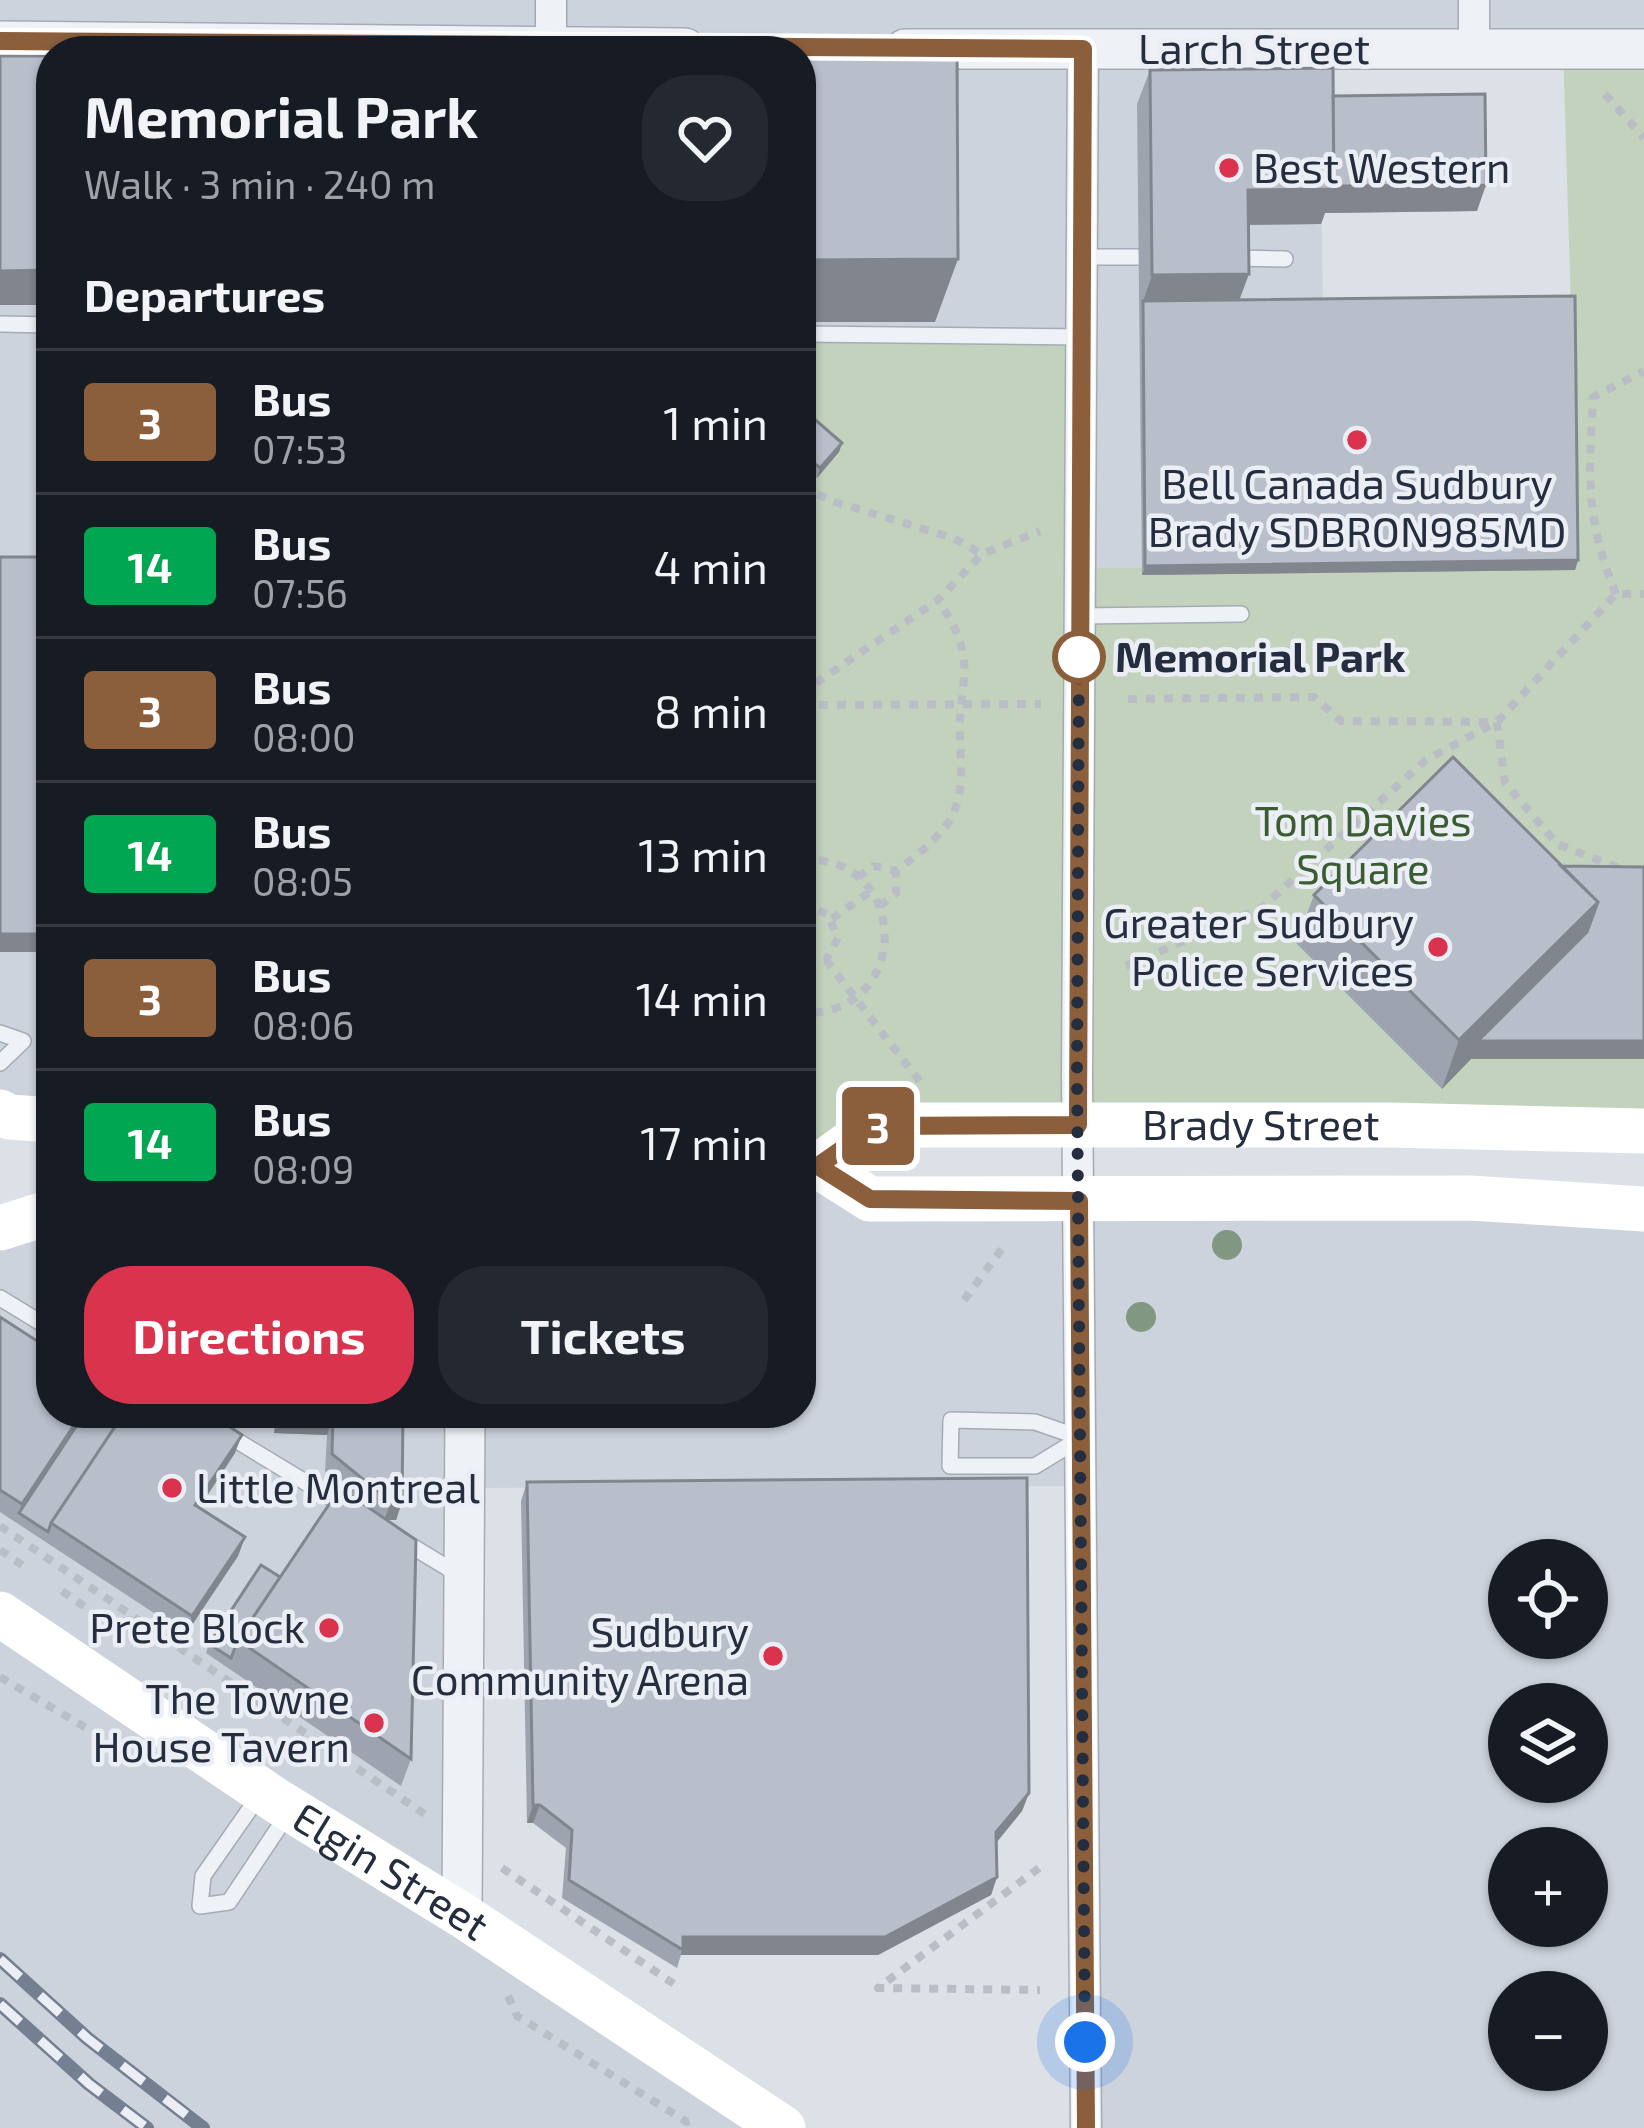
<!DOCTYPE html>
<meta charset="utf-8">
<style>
body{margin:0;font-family:"Exo 2",sans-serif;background:#242831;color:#f1f3f6;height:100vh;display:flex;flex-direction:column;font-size:45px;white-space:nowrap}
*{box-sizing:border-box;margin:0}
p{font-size:39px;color:#9ea1a6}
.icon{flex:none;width:66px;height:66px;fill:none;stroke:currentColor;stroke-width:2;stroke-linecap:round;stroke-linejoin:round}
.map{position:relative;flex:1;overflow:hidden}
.panel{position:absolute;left:36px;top:36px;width:780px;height:1392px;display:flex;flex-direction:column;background:#171b24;border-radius:48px;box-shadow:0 3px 9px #0004}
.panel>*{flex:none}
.badge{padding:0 24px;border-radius:9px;font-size:42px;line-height:78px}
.buttons{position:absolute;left:1488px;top:1539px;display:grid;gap:24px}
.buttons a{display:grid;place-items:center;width:120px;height:120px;border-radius:50%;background:#171b24;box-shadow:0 3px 9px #0004;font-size:60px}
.you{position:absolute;width:60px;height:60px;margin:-30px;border:9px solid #fff;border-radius:50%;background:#1a73e8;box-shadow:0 0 0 18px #1a73e833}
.map>.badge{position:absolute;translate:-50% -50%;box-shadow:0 0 0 6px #fff}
h2{padding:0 48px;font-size:45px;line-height:108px}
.round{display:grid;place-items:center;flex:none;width:126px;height:126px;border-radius:48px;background:#242831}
.summary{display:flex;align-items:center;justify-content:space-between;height:204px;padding:0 48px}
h1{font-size:57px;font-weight:700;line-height:90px}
.button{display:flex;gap:24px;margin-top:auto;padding:24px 48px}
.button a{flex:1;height:138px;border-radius:48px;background:#da334e;color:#fff;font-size:48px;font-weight:700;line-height:138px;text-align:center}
.button a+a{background:#242831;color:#f1f3f6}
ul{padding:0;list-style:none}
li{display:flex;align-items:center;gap:36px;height:144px;padding:0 48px;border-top:3px solid #363941}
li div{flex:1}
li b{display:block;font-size:45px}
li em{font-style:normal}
li .badge{min-width:132px;font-weight:700;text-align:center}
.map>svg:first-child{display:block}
.built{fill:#cdd3dd;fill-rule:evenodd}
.green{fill:#c2d2bc}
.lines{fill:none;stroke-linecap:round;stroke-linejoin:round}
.service-casing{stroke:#a5abb5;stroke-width:18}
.minor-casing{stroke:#a5abb5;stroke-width:33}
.tertiary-casing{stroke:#a5abb5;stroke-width:42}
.path{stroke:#b9bec6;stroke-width:8;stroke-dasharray:9 9;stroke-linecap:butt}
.service{stroke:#eef1f5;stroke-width:15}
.minor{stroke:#eef1f5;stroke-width:30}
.tertiary{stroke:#eef1f5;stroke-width:39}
.secondary{stroke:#fff;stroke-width:45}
.rail-casing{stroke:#748092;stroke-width:14}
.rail{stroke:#ebeff5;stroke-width:9;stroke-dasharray:27;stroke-linecap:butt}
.tree{fill:#829782}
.wall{fill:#9ea4af}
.shaded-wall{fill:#81868e}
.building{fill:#b8bfcb;stroke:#81868e;stroke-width:3}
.line-casing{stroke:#fff;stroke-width:27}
.line{stroke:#8b5e3c;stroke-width:18}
.walk{stroke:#242e3f;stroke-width:12;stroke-dasharray:0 21.6}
.poi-dot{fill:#da334e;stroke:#ebeff5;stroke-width:4.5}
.stop-dot{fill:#fff;stroke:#8b5e3c;stroke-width:6}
.labels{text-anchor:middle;stroke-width:9;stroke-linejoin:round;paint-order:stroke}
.street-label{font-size:42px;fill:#242e3f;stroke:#ebeff5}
.poi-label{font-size:42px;fill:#242e3f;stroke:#ebeff5;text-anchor:end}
.stop-label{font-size:42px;font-weight:bold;fill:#242e3f;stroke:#ebeff5;text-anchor:start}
.park-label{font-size:42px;fill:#395c30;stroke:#ebeff5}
</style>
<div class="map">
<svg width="1644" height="2128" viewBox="0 0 1644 2128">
<rect width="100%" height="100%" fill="#dce0e7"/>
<path class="built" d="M0,0H1644V47L1319,48L1323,310L1571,567L1077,568L801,331V51H51V1117L0,1109Z
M801,1162L869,1202L1644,1212V2128H1089L1083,1486L467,1488L465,1913L790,2128H0V1231L51,1215V1413H801ZM1509,1560H1587V1638H1509ZM1509,1704H1587V1782H1509ZM1509,1848H1587V1926H1509ZM1509,1992H1587V2070H1509Z"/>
<path class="green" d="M1563,47H1644V1128L875,1122L801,1162V331L1078,334V568L1570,567L1571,309Z"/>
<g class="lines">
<defs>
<path id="service" d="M1082,257H1139
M1235,258L1285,259
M0,324L51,325
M801,334L1082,337
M1080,616L1241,614
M0,1033L23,1041L0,1063
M0,1298L51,1329
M191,1413L348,1508
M951,1420L1035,1422L1081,1438L1035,1466H950Z
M400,1539L461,1576
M261,1793L203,1876L200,1906L229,1902L287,1815"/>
<path id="minor" d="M551,0V47
M1474,0V48
M1083,49L1077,1077L1086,2128"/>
<path id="tertiary" d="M0,41L685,48
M905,49H1644
M462,1915L465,1413"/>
</defs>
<use href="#service" class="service-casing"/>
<use href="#minor" class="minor-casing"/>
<use href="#tertiary" class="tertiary-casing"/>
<path class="path" d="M1605,94L1644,138
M801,487L835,502L953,538L982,554
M1616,594C1585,519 1589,476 1593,397L1644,371
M801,693L938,600L982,554L1040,531
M1128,699L1314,697L1341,721L1497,722L1505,783L1557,844L1619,868
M801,705L1041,704
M801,860C910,852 915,1017 801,1013
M858,877L874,866L896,871C912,859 932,844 945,827C970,794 958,755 960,717C961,699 966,678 964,660C961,637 951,619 938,600
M880,906L896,893V871
M801,909L813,908L827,914L838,938L826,960L801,965
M832,919L871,891
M826,960L924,1087
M1126,966L1261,908L1426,760L1497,722L1616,594H1644
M964,1300L1007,1242
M0,1526L426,1815
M0,1550L25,1567
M62,1591L107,1622L138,1620
M0,1677L100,1736
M502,1868L677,1986
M1039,1868L878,1988L1040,1990
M508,1996L517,2016L687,2122L695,2119"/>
<use href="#service" class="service"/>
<use href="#minor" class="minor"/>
<use href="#tertiary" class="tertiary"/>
<g class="secondary">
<path d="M0,1112L10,1117L51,1120"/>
<path d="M801,1166H818L870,1199L1470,1198L1644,1209"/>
<path id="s1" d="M818,1166L875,1125H1389L1644,1131"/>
<path d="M0,1228L51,1212"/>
<path id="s2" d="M0,1614L277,1801L462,1915L783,2128"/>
</g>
<defs>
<path id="rail" d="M0,1959L87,2038L203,2128
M0,2004L89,2084L147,2128"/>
</defs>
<use href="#rail" class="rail-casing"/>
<use href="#rail" class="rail"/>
</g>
<g class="tree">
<circle cx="1227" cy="1245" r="15"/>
<circle cx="1141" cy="1317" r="15"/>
</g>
<path class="wall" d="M1150,70L1333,96L1477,211L1325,213L1321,224L1248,225L1239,300L1578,560L1575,570L1142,575L1137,104Z
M801,413L842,443L839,452L817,478L801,464Z
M51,557V965H40V952Z
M1561,866L1644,867V1059H1471L1442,1089L1296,943L1314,895Z
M0,1317L51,1413L168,1426L235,1453L199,1508L245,1537L238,1556L186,1634L0,1512Z
M274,1413H403L402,1502L396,1520H386L411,1759L401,1786L206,1653L209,1644L280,1577L373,1511L325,1472L327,1435L274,1433Z
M527,1482L1029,1793L1022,1811L997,1842V1877L991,1895L878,1955H681L677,1968L562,1898L566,1848L533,1823H527L521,1501Z"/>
<path class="shaded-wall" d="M1486,185L1477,211L1325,213L1321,224L1235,225L1248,190L1331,186Z
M958,259L935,322H801V260Z
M51,270V305H0V271Z
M1249,274L1236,309L1143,301L1152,275Z
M842,443L839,452L817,478L820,468Z
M1578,560L1575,570L1142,575L1145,566Z
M1598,902L1644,1041V1059H1471L1442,1089L1459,1040Z
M0,934H46L40,952H0Z
M46,947H51V965H40Z
M82,1413H88L19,1513L22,1504Z
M280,1414L333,1417L327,1435L274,1433Z
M242,1435L235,1453L189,1523L195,1505Z
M391,1502H402L396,1520H384Z
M245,1537L238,1556L186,1634L192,1616Z
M1029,1793L1022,1811L990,1850L996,1832Z
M533,1805H540L533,1823H527Z
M997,1877L991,1895L878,1955H681L683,1937Z"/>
<path class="building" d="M957,45L958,259L801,260V51H636V46Z
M0,56H51V270L0,271Z
M1333,68L1334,189L1248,190L1249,274L1152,275L1150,70Z
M1485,94L1486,185L1334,186L1333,96Z
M1575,296L1578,560L1145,566L1143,301Z
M804,410L842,443L820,468L801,452V413Z
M0,557H51V947H46V934H0Z
M1453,757L1598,902L1459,1040L1314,895Z
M1561,866L1644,867V1041H1478L1587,932L1598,902Z
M0,1317L51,1350V1413H82L22,1504L0,1490Z
M85,1413H124L51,1523L48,1532L19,1513Z
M124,1413H148L168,1426L176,1413H209L242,1435L195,1505L245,1537L192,1616L51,1523Z
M280,1413H403L402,1502H391L332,1454L333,1417Z
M1027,1478L1029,1793L996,1832L997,1877L885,1937H683V1950L569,1880L572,1830L540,1805H533L527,1482Z
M340,1488L416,1540L411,1759L238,1640Z
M261,1565L280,1577L238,1640L231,1658L209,1644Z"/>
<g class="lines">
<defs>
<path id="line" d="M0,41L1083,49L1078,1125L875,1126L818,1166L870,1199L1079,1201L1086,2128"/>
</defs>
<use href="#line" class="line-casing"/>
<use href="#line" class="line"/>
<path class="walk" d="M1079,657L1077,1077L1085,2042"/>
</g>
<g class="poi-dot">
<circle cx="1229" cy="168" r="12"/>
<circle cx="1357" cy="440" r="12"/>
<circle cx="1438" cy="947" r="12"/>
<circle cx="172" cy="1488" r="12"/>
<circle cx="329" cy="1628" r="12"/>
<circle cx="773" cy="1656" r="12"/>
<circle cx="374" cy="1723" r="12"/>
</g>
<circle class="stop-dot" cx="1079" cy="657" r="24"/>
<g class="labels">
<g class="street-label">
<text x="1254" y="64">Larch Street</text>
<text dy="15" stroke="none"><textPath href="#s1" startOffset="456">Brady Street</textPath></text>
<text dy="15" stroke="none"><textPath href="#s2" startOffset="468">Elgin Street</textPath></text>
</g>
<g class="poi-label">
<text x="1253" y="183" text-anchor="start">Best Western</text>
<text x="1357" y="499" text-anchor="middle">Bell Canada Sudbury<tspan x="1357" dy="48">Brady SDBRON985MD</tspan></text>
<text x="1414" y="938">Greater Sudbury<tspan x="1414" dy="48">Police Services</tspan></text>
<text x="196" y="1503" text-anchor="start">Little Montreal</text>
<text x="305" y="1643">Prete Block</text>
<text x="749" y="1647">Sudbury<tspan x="749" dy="48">Community Arena</tspan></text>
<text x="350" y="1714">The Towne<tspan x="350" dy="48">House Tavern</tspan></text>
</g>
<g class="stop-label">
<text x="1115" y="672">Memorial Park</text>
</g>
<g class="park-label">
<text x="1363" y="836">Tom Davies<tspan x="1363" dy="48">Square</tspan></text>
</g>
</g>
</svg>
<div class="buttons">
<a><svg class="icon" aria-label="locate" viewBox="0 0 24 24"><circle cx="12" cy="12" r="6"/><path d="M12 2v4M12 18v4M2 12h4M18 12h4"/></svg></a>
<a><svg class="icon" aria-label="layers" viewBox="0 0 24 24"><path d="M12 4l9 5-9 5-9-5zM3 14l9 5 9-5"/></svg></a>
<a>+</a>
<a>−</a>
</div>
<div class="you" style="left:1085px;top:2042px"></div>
<b class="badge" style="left:878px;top:1126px;background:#8b5e3c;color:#fff">3</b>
<section class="panel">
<div class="summary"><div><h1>Memorial Park</h1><p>Walk · 3 min · 240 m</p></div><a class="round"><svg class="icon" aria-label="heart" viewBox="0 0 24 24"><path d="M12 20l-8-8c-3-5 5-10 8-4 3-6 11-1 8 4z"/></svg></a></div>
<h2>Departures</h2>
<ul>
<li><span class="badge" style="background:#8b5e3c;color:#fff">3</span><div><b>Bus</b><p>07:53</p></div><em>1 min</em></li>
<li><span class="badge" style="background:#00a651;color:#fff">14</span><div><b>Bus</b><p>07:56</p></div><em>4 min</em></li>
<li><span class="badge" style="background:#8b5e3c;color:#fff">3</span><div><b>Bus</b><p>08:00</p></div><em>8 min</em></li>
<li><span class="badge" style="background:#00a651;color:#fff">14</span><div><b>Bus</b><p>08:05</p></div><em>13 min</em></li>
<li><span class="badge" style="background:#8b5e3c;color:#fff">3</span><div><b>Bus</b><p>08:06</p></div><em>14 min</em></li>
<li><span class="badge" style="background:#00a651;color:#fff">14</span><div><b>Bus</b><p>08:09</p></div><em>17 min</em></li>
</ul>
<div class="button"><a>Directions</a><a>Tickets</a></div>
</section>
</div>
